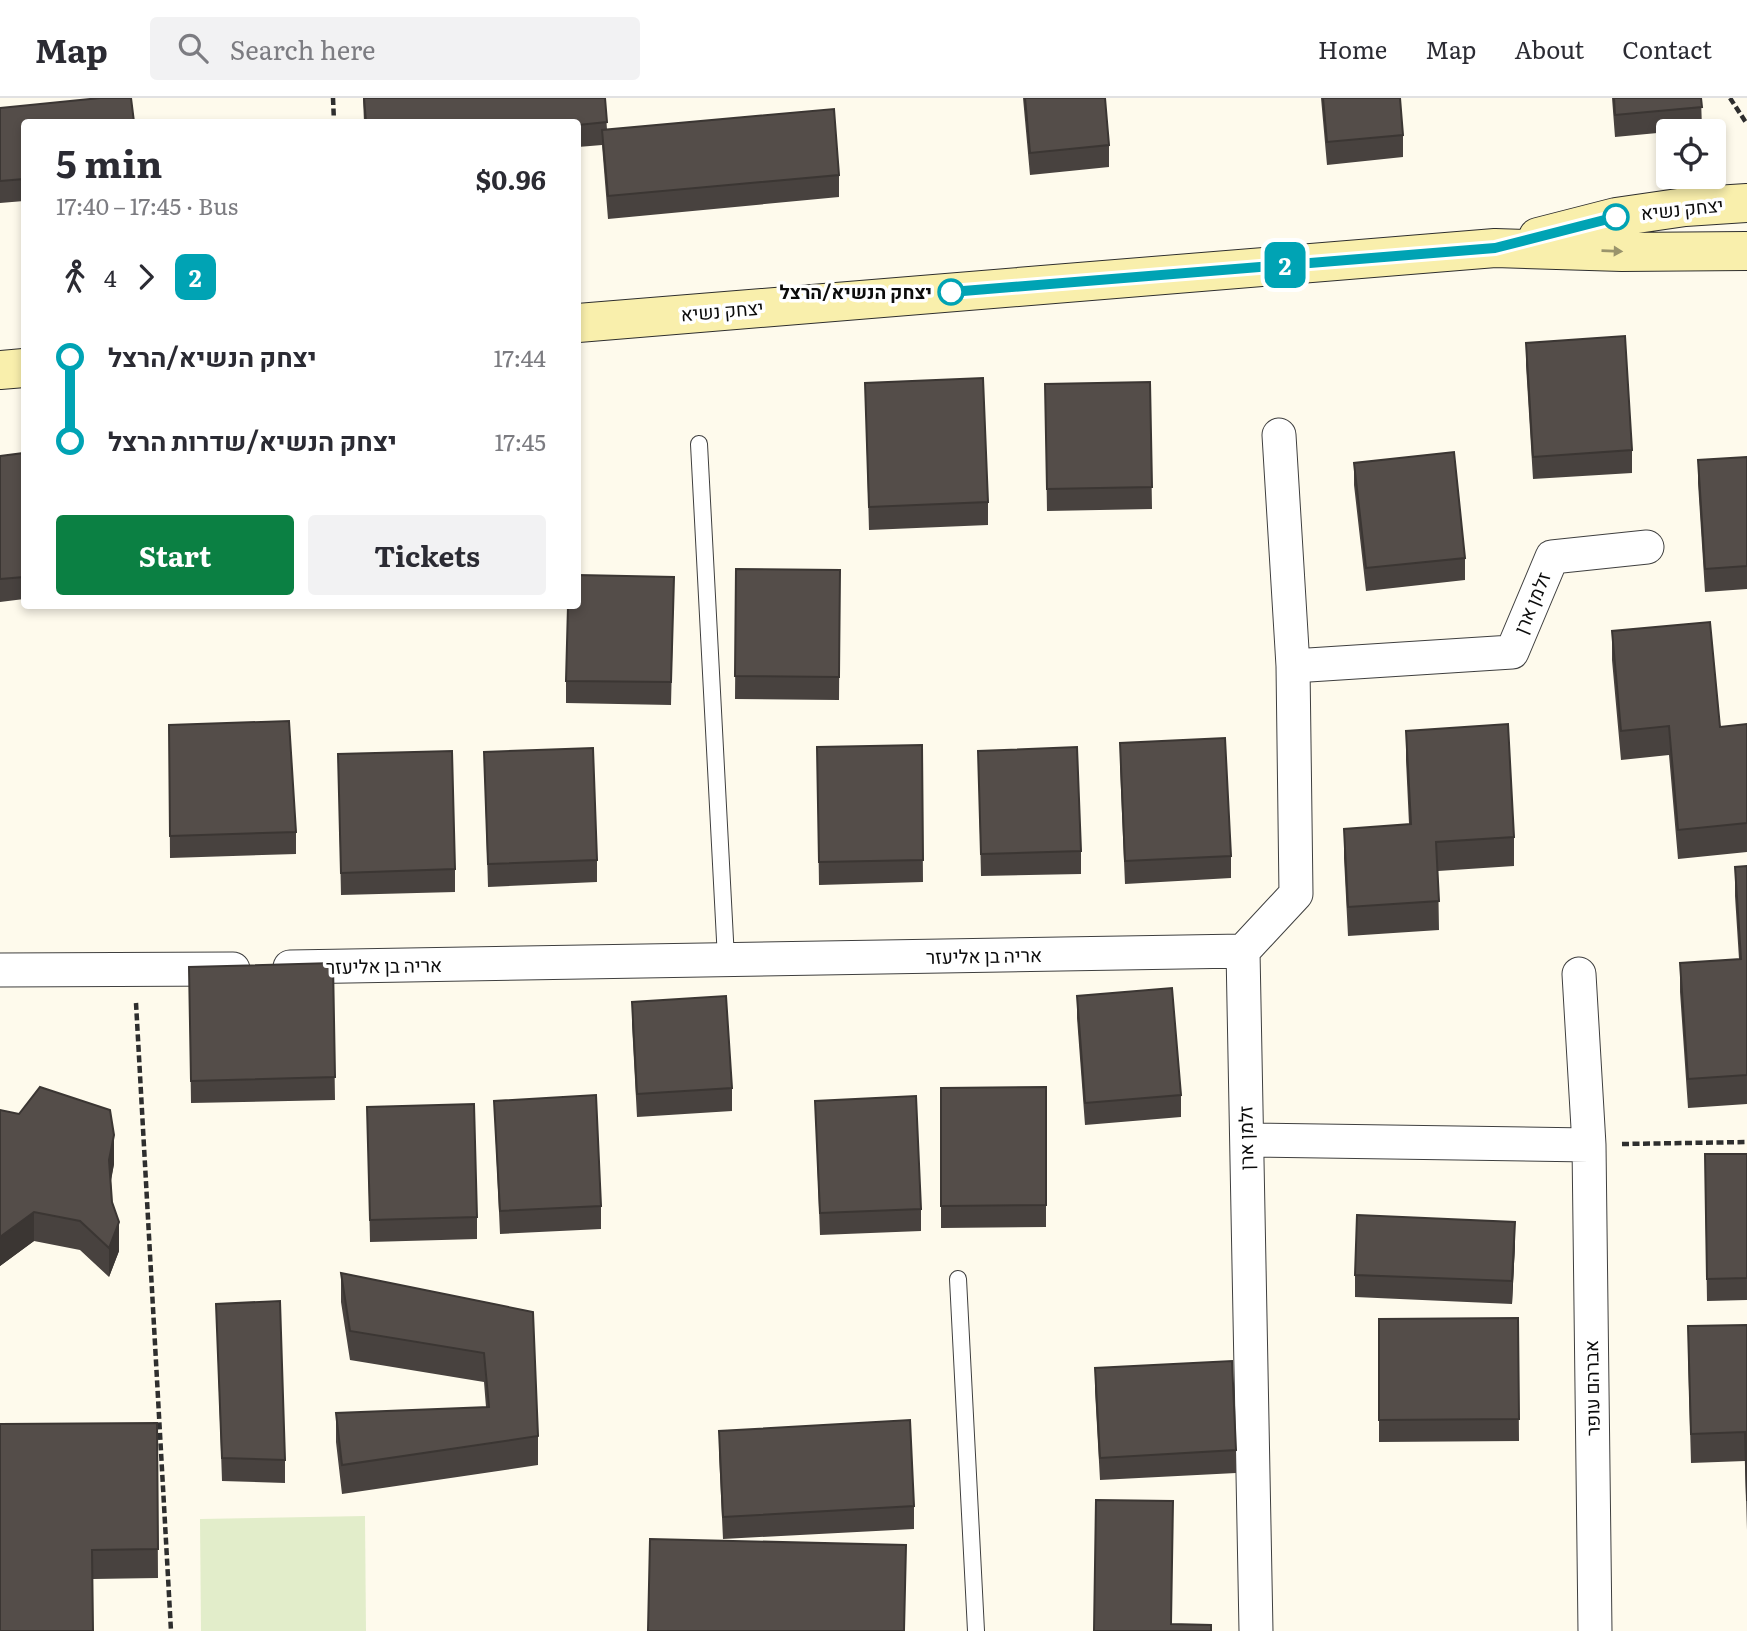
<!DOCTYPE html>
<meta charset="utf-8">
<style>
body{margin:0;font-family:Literata,Heebo,serif;background:#f2f2f3;color:#2b2b33;height:100vh;display:flex;flex-direction:column;font-size:26px;white-space:nowrap}
*{box-sizing:border-box;margin:0}
p{font-size:23px;color:#7c7c81}
.icon{flex:none;width:38px;height:38px;fill:none;stroke:currentColor;stroke-width:2;stroke-linecap:round;stroke-linejoin:round}
.map{position:relative;flex:1;overflow:hidden}
.side{position:absolute;left:21px;top:21px;width:560px;height:490px;display:flex;flex-direction:column;background:#fff;border-radius:7px;box-shadow:0 4px 10px #0003}
.side>*{flex:none}
.badge{padding:0 14px;border-radius:10px;font-size:24px;line-height:46px}
.controls{position:absolute;left:1656px;top:21px;display:grid;gap:14px}
.controls a{display:grid;place-items:center;width:70px;height:70px;border-radius:7px;background:#fff;box-shadow:0 4px 10px #0003;font-size:35px}
.map>.badge{position:absolute;translate:-50% -50%;box-shadow:0 0 0 4px #fff}
.legs{display:flex;align-items:center;gap:10px;height:77px;padding:0 35px;font-size:23px}
.legs p{margin-inline-start:auto}
.summary{display:flex;align-items:center;justify-content:space-between;height:119px;padding:0 35px}
h1{font-size:38px;font-weight:700;line-height:52px}
.cta{display:flex;gap:14px;margin-top:auto;padding:14px 35px}
.cta a{flex:1;height:80px;border-radius:7px;background:#0b8043;color:#fff;font-size:28px;font-weight:700;line-height:80px;text-align:center}
.cta a+a{background:#f2f2f3;color:#2b2b33}
ul{padding:0 35px;list-style:none}
li{display:flex;align-items:center;gap:24px;height:84px;font-size:26px}
li i{display:grid;place-items:center;width:10px;height:100%;margin:0 9px;background:currentColor}
li i::after{content:'';width:18px;height:18px;margin:-9px;border:5px solid;border-radius:50%;background:#fff}
li p{margin-inline-start:auto}
li:first-child i{background:linear-gradient(#0000 50%,currentColor 0)}
li:last-child i{background:linear-gradient(currentColor 50%,#0000 0)}
header{display:flex;align-items:center;gap:42px;box-sizing:border-box;height:98px;padding:0 35px;background:#fff;border-bottom:2px solid #e1e1e2}
header strong{font-size:33px}
nav{display:flex;gap:38px;margin-inline-start:auto;font-size:24px}
.search{width:490px;height:63px;background:#f2f2f3;display:flex;align-items:center;gap:18px;box-sizing:border-box;padding:0 24px;border-radius:7px;color:#7c7c81;font-size:26px}
.map>svg:first-child{display:block}
.pitch{fill:#e2edca}
.lines{fill:none;stroke-linecap:round;stroke-linejoin:round}
.lane-casing{stroke:#3f3f3f;stroke-width:18}
.street-casing{stroke:#3f3f3f;stroke-width:35}
.secondary-casing{stroke:#2e2e2e;stroke-width:40}
.path{stroke:#2e2e2e;stroke-width:4.5;stroke-dasharray:7 3.5;stroke-linecap:butt}
.lane{stroke:#fff;stroke-width:16}
.street{stroke:#fff;stroke-width:33}
.secondary{stroke:#f9efac;stroke-width:38}
.wall{fill:#48423f}
.shaded-wall{fill:#3b3633}
.building{fill:#544d49;stroke:#3b3633;stroke-width:2}
.oneway{fill:#9a946c}
.line-1-casing{stroke:#fff;stroke-width:16}
.line-1{stroke:#00a3b4;stroke-width:10}
.stop-1-dot{fill:#fff;stroke:#00a3b4;stroke-width:3.5}
.labels{text-anchor:middle;stroke-width:7;stroke-linejoin:round;paint-order:stroke}
.street-label{font-size:19px;fill:#0c0c0c;stroke:#fff}
.stop-label{font-size:19px;font-weight:bold;fill:#0c0c0c;stroke:#fff;text-anchor:end}
</style>
<header>
<strong>Map</strong>
<div class="search"><svg class="icon" aria-label="search" viewBox="0 0 24 24"><circle cx="10" cy="10" r="6"/><path d="M15 15l6 6"/></svg>Search here</div>
<nav><a>Home</a><a>Map</a><a>About</a><a>Contact</a></nav>
</header>
<div class="map">
<svg width="1747" height="1533" viewBox="0 0 1747 1533">
<rect width="100%" height="100%" fill="#fefaec"/>
<path class="pitch" d="M365,1418L366,1533H201L200,1421Z"/>
<g class="lines">
<defs>
<path id="lane" d="M699,346L726,861
M958,1181L976,1533"/>
<path id="street" d="M1279,337L1293,568
M290,869L1243,853
M0,872L233,871
M1579,876L1589,1047L1595,1533
M1247,1042L1589,1047
M1256,1533L1243,853L1296,796L1293,568L1512,554L1552,459L1647,449"/>
<path id="secondary" d="M1538,139L1616,119L1685,109L1747,105
M578,225L1495,150L1622,154L1747,153
M0,272L24,270"/>
</defs>
<use href="#lane" class="lane-casing"/>
<use href="#street" class="street-casing"/>
<use href="#secondary" class="secondary-casing"/>
<path class="path" d="M333,0L334,24
M1730,0L1747,26
M136,905L171,1533
M1622,1046L1747,1044"/>
<use href="#lane" class="lane"/>
<use href="#street" class="street"/>
<use href="#secondary" class="secondary"/>
</g>
<path class="wall" d="M363,0H605L607,32L839,77V99L608,121L602,47L578,49V24H364Z
M1023,0H1105L1109,47V69L1030,77Z
M1321,0H1400L1403,37V59L1327,67Z
M1612,0H1701L1702,31L1668,33V34L1615,39Z
M0,10L24,24V103L0,105Z
M1526,245L1632,352V375L1533,381L1526,267Z
M1150,284L1152,411L1047,413L1045,286Z
M865,285L988,404V427L869,432Z
M24,355V501L0,504V358Z
M1747,359V491L1705,494L1698,385V362Z
M1354,365L1465,460V482L1366,493L1354,387Z
M736,471L840,472L839,602L735,601Z
M674,479L671,607L566,605V583Z
M1612,533L1720,629L1747,626V754L1678,761L1669,657L1621,662L1612,562Z
M169,627L296,734V756L170,760Z
M1406,633L1514,739V768L1438,773L1439,832L1348,838L1344,760V731L1409,726L1406,662Z
M1120,645L1231,758V780L1125,786L1120,668Z
M922,647L923,784L819,787L817,649Z
M978,653L1081,753V776L981,778Z
M484,654L597,762V784L488,789Z
M338,656L455,771V794L341,797Z
M1747,768V1006L1688,1010L1680,894V865L1739,861L1735,798V769Z
M333,865L335,1002L191,1005L189,869Z
M1077,898L1181,997V1019L1085,1027L1077,920Z
M632,904L732,990V1013L637,1019L632,926Z
M1046,989V1129L941,1130V990Z
M494,1003L601,1108V1131L500,1136Z
M815,1003L921,1111V1133L820,1137Z
M367,1009L477,1119V1141L370,1144Z
M0,1012L114,1066L111,1083L112,1104L119,1153L109,1179L80,1152L34,1143L0,1168Z
M1747,1056V1202L1707,1203L1705,1079Z
M1515,1146L1512,1206L1355,1199V1177Z
M341,1175L533,1214L538,1338V1367L342,1396L336,1344V1315L486,1309L484,1284L350,1262L341,1204Z
M216,1206L285,1362V1385L222,1383Z
M1518,1220L1519,1343L1379,1344V1221Z
M1747,1227V1432L1745,1363L1691,1365L1688,1257V1228Z
M1095,1270L1236,1352V1375L1100,1382L1095,1292Z
M157,1325L158,1480L93,1481L0,1533Z
M719,1333L914,1408V1431L723,1441L719,1355Z"/>
<path class="shaded-wall" d="M114,1037V1066L109,1091V1062Z
M34,1114V1143L0,1168V1139Z
M119,1124V1153L109,1179V1150Z
M1515,1124V1146L1512,1206V1183Z"/>
<path class="building" d="M100,0H131L134,24H24V81L0,83V10Z
M364,0H605L607,24L578,27V24H366Z
M1025,0H1105L1109,47L1030,55Z
M1323,0H1400L1403,37L1327,44Z
M1614,0H1701L1702,9L1615,17Z
M834,11L839,77L608,98L602,32Z
M1625,238L1632,352L1533,359L1526,245Z
M983,280L988,404L869,409L865,285Z
M1150,284L1152,389L1047,391L1045,286Z
M1454,354L1465,460L1366,470L1354,365Z
M24,355V479L0,481V358Z
M1747,359V468L1705,471L1698,362Z
M736,471L840,472L839,579L735,578Z
M578,477L674,479L671,584L566,583L568,508H578Z
M1710,524L1720,629L1747,626V725L1678,732L1669,628L1621,633L1612,533Z
M289,623L296,734L170,738L169,627Z
M1508,626L1514,739L1436,744L1439,803L1348,809L1344,731L1411,726L1406,633Z
M1225,640L1231,758L1125,763L1120,645Z
M922,647L923,762L819,764L817,649Z
M1077,649L1081,753L981,756L978,653Z
M593,650L597,762L488,766L484,654Z
M452,653L455,771L341,775L338,656Z
M1747,768V977L1688,981L1680,865L1741,861L1735,769Z
M333,865L335,979L191,983L189,869Z
M1172,890L1181,997L1085,1005L1077,898Z
M726,898L732,990L637,996L632,904Z
M40,989L110,1012L114,1037L109,1062L112,1104L119,1124L109,1150L80,1123L34,1114L0,1139V1012L19,1016Z
M1046,989V1107L941,1108V990Z
M596,997L601,1108L500,1113L494,1003Z
M916,998L921,1111L820,1115L815,1003Z
M474,1006L477,1119L370,1122L367,1009Z
M1705,1056H1747V1180L1707,1181Z
M1357,1117L1515,1124L1512,1183L1355,1177Z
M341,1175L533,1214L538,1338L342,1367L336,1315L489,1309L484,1255L350,1233Z
M280,1203L285,1362L222,1360L216,1206Z
M1518,1220L1519,1321L1379,1322V1221Z
M1747,1227V1403L1745,1334L1691,1336L1688,1228Z
M1232,1263L1236,1352L1100,1360L1095,1270Z
M910,1322L914,1408L723,1419L719,1333Z
M157,1325L158,1451L92,1452L93,1533H0V1326Z
M1096,1402L1173,1403L1171,1526L1211,1527V1533H1094Z
M650,1441L906,1447L904,1533H648Z"/>
<defs><path id="oneway-solid" d="M-6-.8H1V-3.2L6.5 0L1 3.2V.8H-6Z" transform="scale(1.75)"/></defs>
<use class="oneway" href="#oneway-solid" transform="translate(1612 153) rotate(2)"/>
<g class="lines">
<defs>
<path id="line-1" d="M951,194L1495,150L1616,119"/>
</defs>
<use href="#line-1" class="line-1-casing"/>
<use href="#line-1" class="line-1"/>
</g>
<g class="stop-1-dot">
<circle cx="1616" cy="119" r="12"/>
<circle cx="951" cy="194" r="12"/>
</g>
<g class="labels">
<g class="street-label">
<text transform="translate(1682 111) rotate(-6)" y="7">יצחק נשיא</text>
<text transform="translate(722 213) rotate(-5)" y="7">יצחק נשיא</text>
<text transform="translate(1532 505) rotate(-67)" y="7">זלמן ארן</text>
<text transform="translate(984 858) rotate(-1)" y="7">אריה בן אליעזר</text>
<text transform="translate(384 868) rotate(-1)" y="7">אריה בן אליעזר</text>
<text transform="translate(1246 1040) rotate(-91)" y="7">זלמן ארן</text>
<text transform="translate(1592 1290) rotate(-91)" y="7">אברהם עופר</text>
</g>
<g class="stop-label">
<text x="932" y="201">יצחק הנשיא/הרצל</text>
</g>
</g>
</svg>
<div class="controls">
<a><svg class="icon" aria-label="locate" viewBox="0 0 24 24"><circle cx="12" cy="12" r="6"/><path d="M12 2v4M12 18v4M2 12h4M18 12h4"/></svg></a>
</div>
<b class="badge" style="left:1285px;top:167px;background:#00a3b4;color:#fff">2</b>
<section class="side">
<div class="summary"><div><h1>5 min</h1><p>17:40 – 17:45 · Bus</p></div><b>$0.96</b></div>
<div class="legs"><svg class="icon" aria-label="walk" viewBox="0 0 24 24"><circle cx="13" cy="4" r="2"/><path d="M13 8l-2 6 4 7M11 14l-3 7M7 12l3-4h3l4 4"/></svg>4<svg class="icon" aria-label="forward" viewBox="0 0 24 24"><path d="M9 5l7 7-7 7"/></svg><b class="badge" style="background:#00a3b4;color:#fff">2</b></div>
<ul>
<li><i style="color:#00a3b4"></i><b>יצחק הנשיא/הרצל</b><p>17:44</p></li>
<li><i style="color:#00a3b4"></i><b>יצחק הנשיא/שדרות הרצל</b><p>17:45</p></li>
</ul>
<div class="cta"><a>Start</a><a>Tickets</a></div>
</section>
</div>
